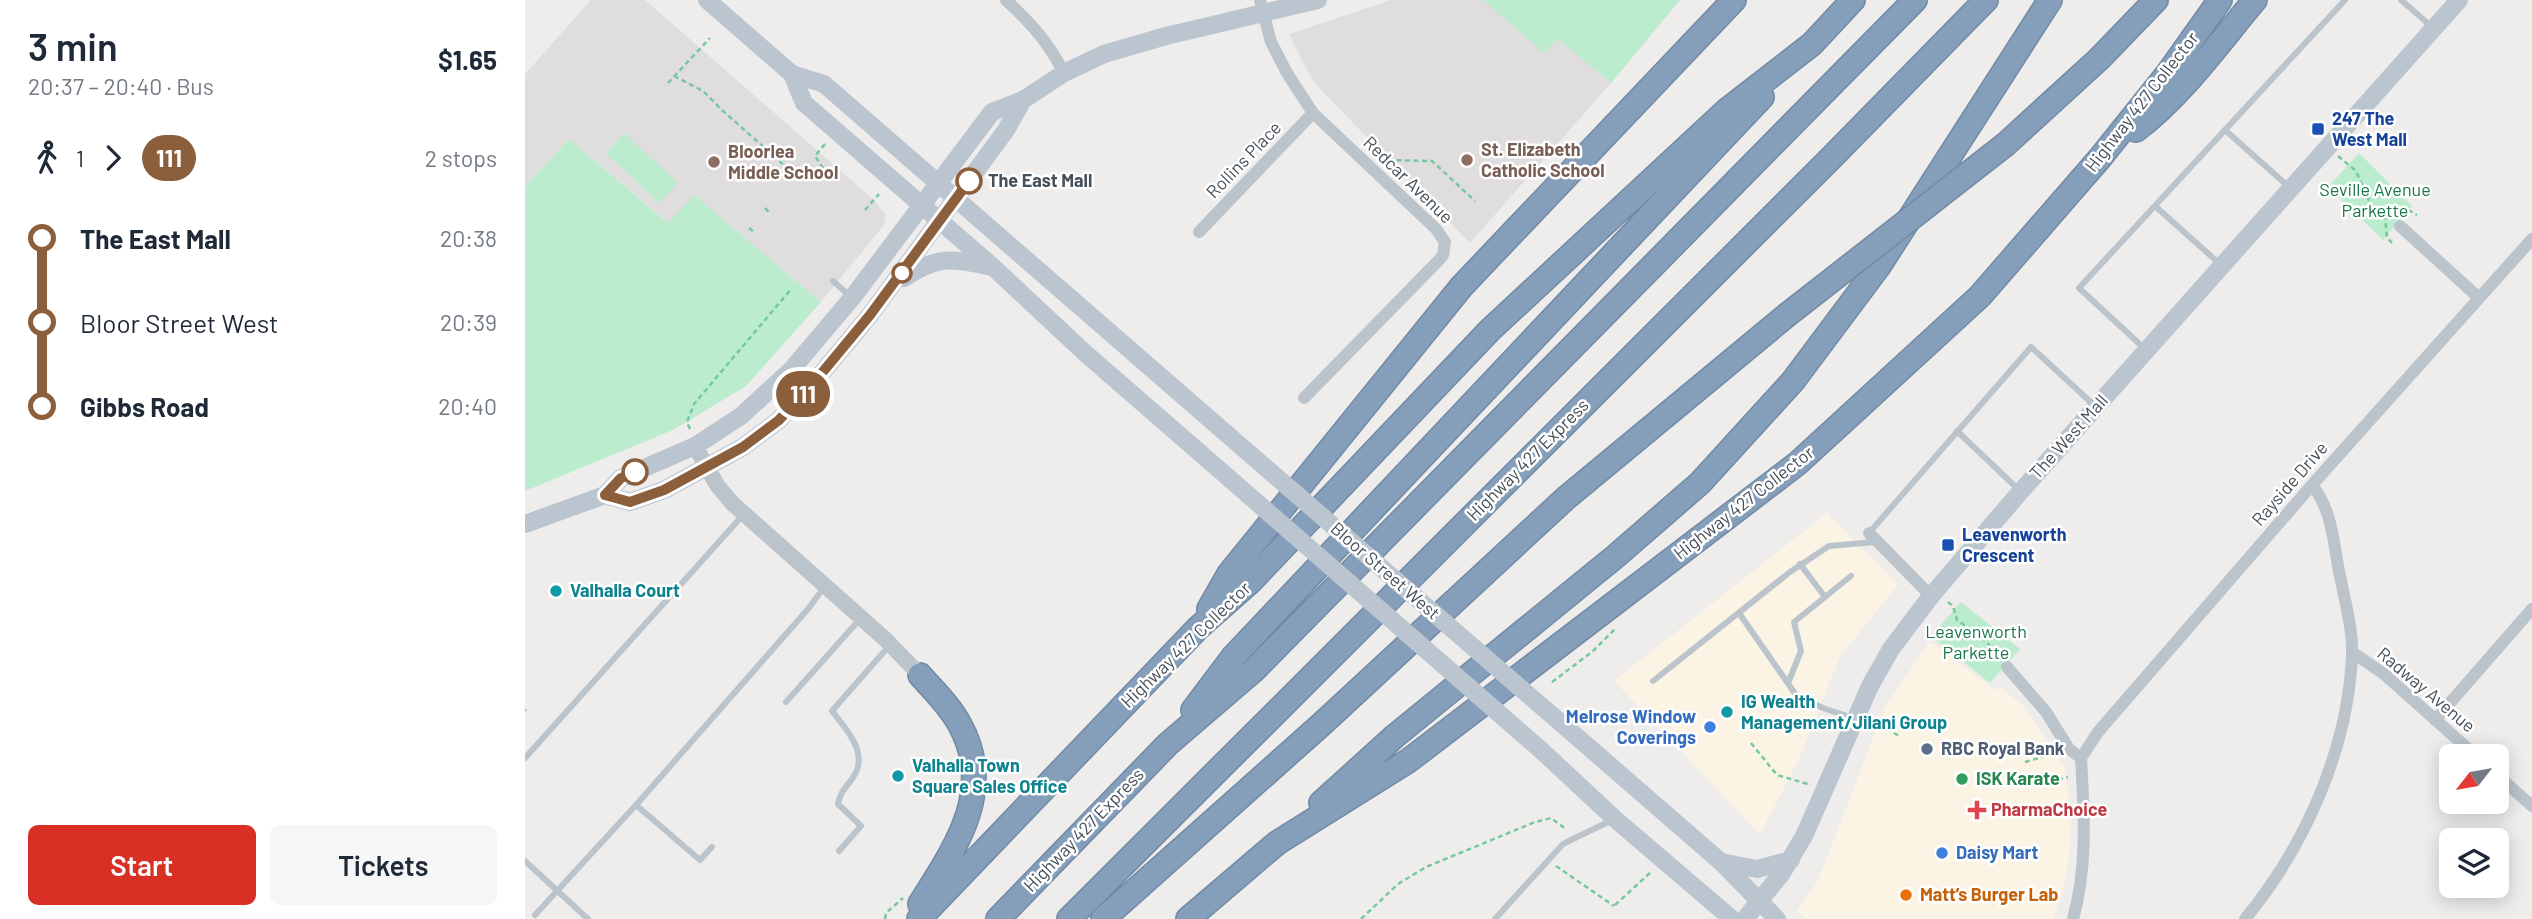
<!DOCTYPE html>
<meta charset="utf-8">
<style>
body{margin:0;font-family:Barlow,sans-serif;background:#f6f6f7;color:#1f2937;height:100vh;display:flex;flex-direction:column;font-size:26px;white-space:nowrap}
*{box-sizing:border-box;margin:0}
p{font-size:23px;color:#747a83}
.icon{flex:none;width:38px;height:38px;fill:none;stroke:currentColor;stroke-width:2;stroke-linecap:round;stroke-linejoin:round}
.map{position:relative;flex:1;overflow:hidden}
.details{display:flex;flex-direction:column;background:#fff;width:525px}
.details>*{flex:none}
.badge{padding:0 14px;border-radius:23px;font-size:24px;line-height:46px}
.needle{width:46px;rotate:239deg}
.tools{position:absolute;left:1914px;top:744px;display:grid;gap:14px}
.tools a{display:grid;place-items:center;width:70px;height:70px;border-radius:10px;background:#fff;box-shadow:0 4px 18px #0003;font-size:35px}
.map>.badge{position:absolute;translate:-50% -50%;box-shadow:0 0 0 4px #fff}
.legs{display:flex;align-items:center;gap:10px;height:77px;padding:0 28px;font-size:23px}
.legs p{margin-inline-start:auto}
.summary{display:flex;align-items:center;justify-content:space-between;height:119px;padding:0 28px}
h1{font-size:38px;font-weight:600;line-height:52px}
.cta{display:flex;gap:14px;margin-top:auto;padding:14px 28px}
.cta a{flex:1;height:80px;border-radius:10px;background:#d93025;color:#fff;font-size:28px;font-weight:600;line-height:80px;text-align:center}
.cta a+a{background:#f6f6f7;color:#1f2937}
ul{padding:0 28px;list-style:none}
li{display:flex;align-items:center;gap:24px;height:84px;font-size:26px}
li i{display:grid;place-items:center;width:10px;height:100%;margin:0 9px;background:currentColor}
li i::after{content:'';width:18px;height:18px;margin:-9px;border:5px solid;border-radius:50%;background:#fff}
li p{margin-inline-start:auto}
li:first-child i{background:linear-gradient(#0000 50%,currentColor 0)}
li:last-child i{background:linear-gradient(currentColor 50%,#0000 0)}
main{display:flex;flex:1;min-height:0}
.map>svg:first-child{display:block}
.commercial{fill:#fbf4e5}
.education{fill:#e0ddde}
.green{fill:#bbecce}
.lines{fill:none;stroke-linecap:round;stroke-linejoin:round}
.motorway-casing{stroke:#718aa6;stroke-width:26}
.path{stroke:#75c99f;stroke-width:2.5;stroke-dasharray:5 3.5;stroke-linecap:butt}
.service{stroke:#bbc4cb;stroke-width:6}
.minor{stroke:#bbc4cb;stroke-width:12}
.tertiary{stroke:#bbc4cb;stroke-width:16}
.secondary{stroke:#bac5d0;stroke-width:18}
.motorway{stroke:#859fba;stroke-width:23}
.motorway-bridge-casing{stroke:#718aa6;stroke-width:26;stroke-linecap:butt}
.secondary-bridge{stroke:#bac5d0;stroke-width:18}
.motorway-bridge{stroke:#859fba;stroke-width:23}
.line-1-casing{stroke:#fff;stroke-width:16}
.line-1{stroke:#8b5e3c;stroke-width:10}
.transit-dot{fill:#1a4fb4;stroke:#fff;stroke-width:2.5}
.education-dot{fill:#8d6e63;stroke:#fff;stroke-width:2.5}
.stop-1-dot{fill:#fff;stroke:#8b5e3c;stroke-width:3.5}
.culture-dot{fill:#0f9aa8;stroke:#fff;stroke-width:2.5}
.shop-dot{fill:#3f7fe0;stroke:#fff;stroke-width:2.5}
.service-dot{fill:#5c6f8a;stroke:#fff;stroke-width:2.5}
.leisure-dot{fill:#2e9e5b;stroke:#fff;stroke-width:2.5}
.health-dot{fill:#e0444e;stroke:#fff;stroke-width:2.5}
.food-dot{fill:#e8710a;stroke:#fff;stroke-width:2.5}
.labels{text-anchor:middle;stroke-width:5;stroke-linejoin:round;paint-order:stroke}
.street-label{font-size:18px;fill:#465059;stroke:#fff}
.transit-label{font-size:18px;font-weight:bold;fill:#164399;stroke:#fff;text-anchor:start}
.education-label{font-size:18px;font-weight:bold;fill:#785e54;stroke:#fff;text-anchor:start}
.stop-label{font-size:18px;font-weight:bold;fill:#465059;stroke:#fff;text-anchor:start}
.park-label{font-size:18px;fill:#1a7748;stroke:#fff}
.culture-label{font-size:18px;font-weight:bold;fill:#0d838f;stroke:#fff;text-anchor:start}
.shop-label{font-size:18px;font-weight:bold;fill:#366cbe;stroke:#fff;text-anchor:end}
.service-label{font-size:18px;font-weight:bold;fill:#4e5e75;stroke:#fff;text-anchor:start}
.leisure-label{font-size:18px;font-weight:bold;fill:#27864d;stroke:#fff;text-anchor:start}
.health-label{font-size:18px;font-weight:bold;fill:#be3a42;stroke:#fff;text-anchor:start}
.food-label{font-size:18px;font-weight:bold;fill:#c56008;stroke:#fff;text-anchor:start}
</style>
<main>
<section class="details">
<div class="summary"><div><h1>3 min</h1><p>20:37 – 20:40 · Bus</p></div><b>$1.65</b></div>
<div class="legs"><svg class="icon" aria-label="walk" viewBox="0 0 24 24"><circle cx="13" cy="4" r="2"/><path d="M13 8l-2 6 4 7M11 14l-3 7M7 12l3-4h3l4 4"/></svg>1<svg class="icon" aria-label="forward" viewBox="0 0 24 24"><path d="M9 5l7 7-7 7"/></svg><b class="badge" style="background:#8b5e3c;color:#fff">111</b><p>2 stops</p></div>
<ul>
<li><i style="color:#8b5e3c"></i><b>The East Mall</b><p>20:38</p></li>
<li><i style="color:#8b5e3c"></i><span>Bloor Street West</span><p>20:39</p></li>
<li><i style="color:#8b5e3c"></i><b>Gibbs Road</b><p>20:40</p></li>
</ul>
<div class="cta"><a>Start</a><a>Tickets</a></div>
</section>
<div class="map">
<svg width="2007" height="919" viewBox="0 0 2007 919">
<rect width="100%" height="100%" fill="#efecec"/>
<path class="commercial" d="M1302,513L1373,585L1315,656L1274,759L1235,834L1089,681Z
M1405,641L1470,690L1476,687L1500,708L1540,769L1546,816L1545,844L1541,878L1529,919H1281L1272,911L1293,881L1360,707Z"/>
<path class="education" d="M66,0H120L348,199L361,215L359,225L296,302L169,195L144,223L44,139L0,186V74Z
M866,0H1155L1086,83L945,243L793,87L783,72L764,34Z"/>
<path class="green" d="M958,0H1155L1086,83L1033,39L1019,53Z
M99,133L153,183L134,203L81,153Z
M44,139L143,223L169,195L296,302L221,386L148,430L0,491V186Z
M1834,153L1887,206L1858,240L1803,187Z
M1436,602L1495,649L1465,683L1406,636Z"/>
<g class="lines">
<defs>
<path id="motorway" d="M1611,130C1657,95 1693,44 1730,0
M1481,144L1574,59L1631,0
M684,609L704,574L937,286L1209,0
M395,675C409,691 425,706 435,725C471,791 430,848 395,904
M668,710L708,657L1237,97
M796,803L870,736L1091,556L1175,483L1268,381L1354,266L1525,0
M394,919L673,628L725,582L965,330L1202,110L1287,44L1328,0
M473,919L643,744L728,671L1390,0
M544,919L1307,157L1461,0
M578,919L798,723L1041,498L1262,315
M663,919L752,843L883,761L1273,463L1455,296L1575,158L1643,73L1695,0"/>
</defs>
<use href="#motorway" class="motorway-casing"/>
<path class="path" d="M149,76L178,91L198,111L269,174
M143,83L185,38
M300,144L290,156L305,179
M1813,156L1831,171L1845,203L1860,217L1862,237L1867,243
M863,160L907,161L950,201
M240,208L245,213
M340,210L354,194
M1860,217L1880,208L1892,215
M224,228L229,232
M165,429L162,422L169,404L267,288
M1423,602L1428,606L1432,620L1456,636L1475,657
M1027,682L1067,652L1091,628
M0,710L1,711
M1347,720L1374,736
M1226,743L1252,775L1286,785
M1500,762L1517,757L1529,750
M1525,782L1543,777
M1031,866L1089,906
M1090,905L1126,872
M360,919L361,913L378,898
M836,919L873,884L901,867L1010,822L1026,818L1042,830"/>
<path class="service" d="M1876,0L1907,27
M1700,130L1764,187
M1630,206L1696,265
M308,281L326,297
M1620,349L1554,288L1820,0
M1432,431L1494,490
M1344,533L1506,347L1570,406
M1275,564L1300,597
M1214,613L1271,695L1298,708L1328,718
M1128,681L1265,572L1304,546L1350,542
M1263,683L1276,651L1269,622L1326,576
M261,702L335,619
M0,758L218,515
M111,805L175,860L187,847
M314,851L336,826L313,804C315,789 327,783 332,770C340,748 319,727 307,711L364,646
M0,861L63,919
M10,915L111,805L283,609L300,586
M970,919L1038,844L1087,820"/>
<path class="minor" d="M481,0C507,24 523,42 539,73
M735,0L746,42L762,73L788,113L911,229L920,242L918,255L914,260L779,398
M1875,226L1954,298
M674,232L788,113
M1344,533L1406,596
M1827,652L1859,674L1951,756
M1482,667L1521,712L1544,749L1556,758C1559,813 1563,865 1548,919
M1910,720L2007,609
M1556,758L1573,732L1787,485L2007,239
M1972,775L2007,806
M1720,919C1780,846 1823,750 1827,655C1828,628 1819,598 1814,571C1808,540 1807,510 1787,485"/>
<path class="tertiary" d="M170,446L192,485L207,503L360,639L395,675"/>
<path class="secondary" d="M182,0L267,74L299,84L726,455
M267,74L279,103L468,267L560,353L705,479
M379,278C415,254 428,259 468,267
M80,495L105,502L139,490L218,447L254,420L291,380L345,315L481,130L498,100
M0,524L80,495L96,478L170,446L216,416L267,369L327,298L467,112L498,100L539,73L579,54L641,36L793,0
M1044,730L1196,862L1252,919
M1017,751L1090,819L1207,919
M1196,862L1232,869L1266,860
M1220,919L1257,873L1279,836L1345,686L1366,649L1406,596L1496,491L1934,0"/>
<use href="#motorway" class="motorway"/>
<defs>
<path id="motorway-bridge" d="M1262,315L1481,144"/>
</defs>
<use href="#motorway-bridge" class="motorway-bridge-casing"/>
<path class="secondary-bridge" d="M726,455L1044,730
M705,479L1017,751"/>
<use href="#motorway-bridge" class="motorway-bridge"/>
</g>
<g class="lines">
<defs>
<path id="line-1" d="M110,472L96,478L80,495L105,502L139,490L218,447L254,420L291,380L345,315L444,181"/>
</defs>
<use href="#line-1" class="line-1-casing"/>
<use href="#line-1" class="line-1"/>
</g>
<g class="transit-dot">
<rect x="1786" y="122" width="14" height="14" rx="3.5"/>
<rect x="1416" y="538" width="14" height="14" rx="3.5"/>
</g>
<g class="education-dot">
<circle cx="942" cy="160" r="7"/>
<circle cx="189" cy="162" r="7"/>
</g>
<g class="stop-1-dot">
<circle cx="444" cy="181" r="12"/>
<circle cx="377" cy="273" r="9"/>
<circle cx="110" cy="472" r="12"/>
</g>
<g class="culture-dot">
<circle cx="31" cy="591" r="7"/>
<circle cx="1202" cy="712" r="7"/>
<circle cx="373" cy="776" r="7"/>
</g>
<g class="shop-dot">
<circle cx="1185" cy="727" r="7"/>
<circle cx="1417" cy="853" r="7"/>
</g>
<circle class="service-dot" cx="1402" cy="749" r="7"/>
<circle class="leisure-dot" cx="1437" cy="779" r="7"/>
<path class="health-dot" d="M1448.5 799.5h7v7h7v7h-7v7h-7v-7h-7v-7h7z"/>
<circle class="food-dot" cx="1381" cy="895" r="7"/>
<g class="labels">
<g class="street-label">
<text transform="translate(1617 102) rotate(-52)" y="6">Highway 427 Collector</text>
<text transform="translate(719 160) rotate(-46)" y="6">Rollins Place</text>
<text transform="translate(883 180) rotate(44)" y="6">Redcar Avenue</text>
<text transform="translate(1544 437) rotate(-48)" y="6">The West Mall</text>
<text transform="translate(1003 460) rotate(-45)" y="6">Highway 427 Express</text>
<text transform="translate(1765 484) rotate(-49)" y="6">Rayside Drive</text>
<text transform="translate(1219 503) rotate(-38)" y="6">Highway 427 Collector</text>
<text transform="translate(860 571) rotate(41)" y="6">Bloor Street West</text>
<text transform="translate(661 645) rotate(-44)" y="6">Highway 427 Collector</text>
<text transform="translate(1901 690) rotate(40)" y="6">Radway Avenue</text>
<text transform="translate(559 830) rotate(-46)" y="6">Highway 427 Express</text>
</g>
<g class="transit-label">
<text x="1807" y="125">247 The<tspan x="1807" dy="21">West Mall</tspan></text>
<text x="1437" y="541">Leavenworth<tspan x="1437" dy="21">Crescent</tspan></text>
</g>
<g class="education-label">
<text x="956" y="156">St. Elizabeth<tspan x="956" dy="21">Catholic School</tspan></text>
<text x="203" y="158">Bloorlea<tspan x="203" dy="21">Middle School</tspan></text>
</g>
<g class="stop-label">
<text x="463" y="187">The East Mall</text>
</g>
<g class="park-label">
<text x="1850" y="196">Seville Avenue<tspan x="1850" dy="21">Parkette</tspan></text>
<text x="1451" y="638">Leavenworth<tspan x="1451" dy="21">Parkette</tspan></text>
</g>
<g class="culture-label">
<text x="45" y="597">Valhalla Court</text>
<text x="1216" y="708">IG Wealth<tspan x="1216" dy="21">Management/Jilani Group</tspan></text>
<text x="387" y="772">Valhalla Town<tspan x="387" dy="21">Square Sales Office</tspan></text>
</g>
<g class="shop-label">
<text x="1171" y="723">Melrose Window<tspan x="1171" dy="21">Coverings</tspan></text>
<text x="1431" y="859" text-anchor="start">Daisy Mart</text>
</g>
<g class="service-label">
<text x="1416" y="755">RBC Royal Bank</text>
</g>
<g class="leisure-label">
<text x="1451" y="785">ISK Karate</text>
</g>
<g class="health-label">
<text x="1466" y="816">PharmaChoice</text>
</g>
<g class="food-label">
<text x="1395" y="901">Matt’s Burger Lab</text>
</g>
</g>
</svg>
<div class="tools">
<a><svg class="needle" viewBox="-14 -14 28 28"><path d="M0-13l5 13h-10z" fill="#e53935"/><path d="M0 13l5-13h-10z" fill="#747a83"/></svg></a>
<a><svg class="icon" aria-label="layers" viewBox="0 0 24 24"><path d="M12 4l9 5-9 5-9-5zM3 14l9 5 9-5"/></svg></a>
</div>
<b class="badge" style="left:278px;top:394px;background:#8b5e3c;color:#fff">111</b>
</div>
</main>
